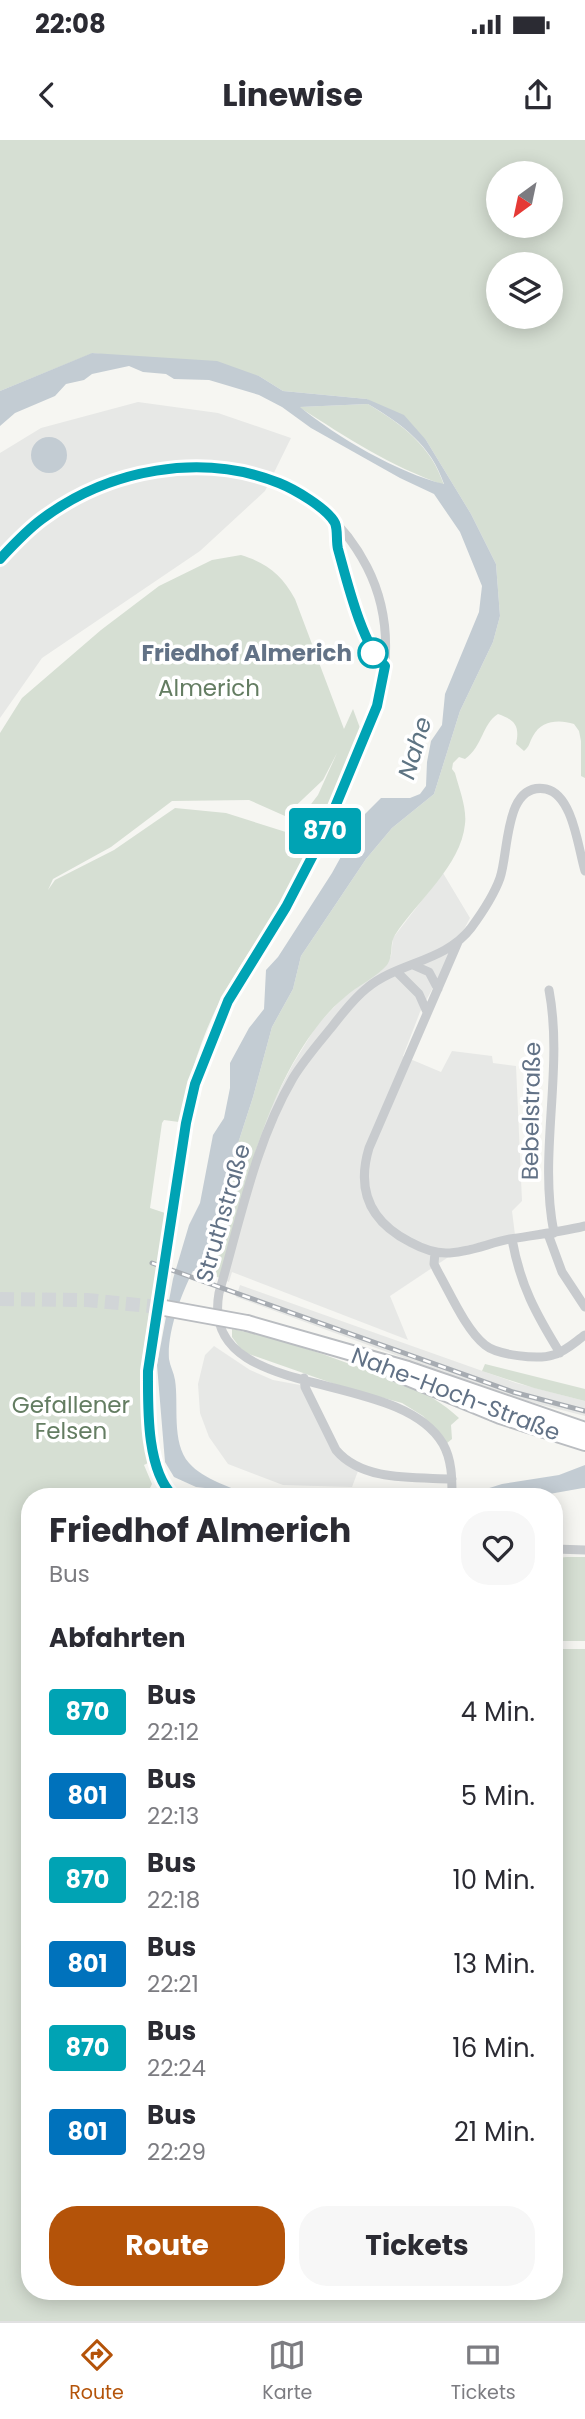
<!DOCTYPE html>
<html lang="de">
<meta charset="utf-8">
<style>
body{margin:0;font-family:Poppins,sans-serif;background:#f7f7f7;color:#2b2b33;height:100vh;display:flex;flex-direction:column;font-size:26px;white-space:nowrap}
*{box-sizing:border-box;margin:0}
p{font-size:23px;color:#7c7c81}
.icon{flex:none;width:38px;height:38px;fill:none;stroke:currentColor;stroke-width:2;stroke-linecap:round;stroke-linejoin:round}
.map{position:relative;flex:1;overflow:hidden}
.drawer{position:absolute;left:21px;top:1348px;width:542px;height:812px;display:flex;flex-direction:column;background:#fff;border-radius:28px;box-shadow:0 4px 18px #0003}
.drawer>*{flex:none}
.badge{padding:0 14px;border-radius:5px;font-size:24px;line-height:46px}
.needle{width:46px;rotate:213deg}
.tools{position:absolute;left:486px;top:21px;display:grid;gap:14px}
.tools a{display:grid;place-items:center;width:77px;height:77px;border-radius:50%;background:#fff;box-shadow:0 4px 18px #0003;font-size:35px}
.map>.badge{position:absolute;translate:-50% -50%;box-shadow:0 0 0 4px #fff}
h2{padding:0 28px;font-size:26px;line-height:63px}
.round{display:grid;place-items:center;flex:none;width:74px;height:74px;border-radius:28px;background:#f7f7f7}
.head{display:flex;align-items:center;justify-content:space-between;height:119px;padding:0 28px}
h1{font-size:33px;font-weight:700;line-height:52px}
.button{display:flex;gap:14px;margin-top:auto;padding:14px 28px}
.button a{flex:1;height:80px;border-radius:28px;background:#b45309;color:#fff;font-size:28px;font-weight:700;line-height:80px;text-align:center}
.button a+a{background:#f7f7f7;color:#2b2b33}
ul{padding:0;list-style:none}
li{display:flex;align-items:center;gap:21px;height:84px;padding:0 28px}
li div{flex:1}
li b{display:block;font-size:26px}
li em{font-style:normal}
li .badge{min-width:77px;font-weight:700;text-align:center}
.status{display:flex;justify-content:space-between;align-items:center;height:49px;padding:0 35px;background:#fff;direction:ltr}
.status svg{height:19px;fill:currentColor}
header{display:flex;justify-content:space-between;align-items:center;height:91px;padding:0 28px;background:#fff;font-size:32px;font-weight:700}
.tab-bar{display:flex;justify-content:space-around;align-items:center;height:98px;border-top:2px solid #e1e1e2;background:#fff;font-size:19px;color:#7c7c81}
.tab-bar a{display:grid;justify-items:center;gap:4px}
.tab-bar .current{color:#b45309}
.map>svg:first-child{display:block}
.built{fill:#e7e8e6}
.green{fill:#d6dfd3;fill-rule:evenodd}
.water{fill:#c3ccd3;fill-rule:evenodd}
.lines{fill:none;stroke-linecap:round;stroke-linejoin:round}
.primary-tunnel{stroke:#d1d5d7;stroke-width:14;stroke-dasharray:14 7;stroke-linecap:butt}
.primary-casing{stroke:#babdc1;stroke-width:18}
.street{stroke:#c8cbce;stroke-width:9}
.primary{stroke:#fff;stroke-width:14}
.rail-casing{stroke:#a7acb2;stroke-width:5}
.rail{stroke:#fff;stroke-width:2.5;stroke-dasharray:8;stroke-linecap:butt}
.primary-bridge-casing{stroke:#babdc1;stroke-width:18;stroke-linecap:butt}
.primary-bridge{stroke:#fff;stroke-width:14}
.line-casing{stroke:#fff;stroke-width:16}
.line{stroke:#00a3b4;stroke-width:10}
.stop-dot{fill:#fff;stroke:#00a3b4;stroke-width:3.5}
.labels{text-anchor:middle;stroke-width:7;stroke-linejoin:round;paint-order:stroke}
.stop-label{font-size:23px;font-weight:bold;fill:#627286;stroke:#fff;text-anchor:end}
.park-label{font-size:23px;fill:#647d62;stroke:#fff}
.street-label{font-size:23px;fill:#627286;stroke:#fff}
.water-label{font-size:24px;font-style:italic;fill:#5e7483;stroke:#fff}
</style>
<div class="status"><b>22:08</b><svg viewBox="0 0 49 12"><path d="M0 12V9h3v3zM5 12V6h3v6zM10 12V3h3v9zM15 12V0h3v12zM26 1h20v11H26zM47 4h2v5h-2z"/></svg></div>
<header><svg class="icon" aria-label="back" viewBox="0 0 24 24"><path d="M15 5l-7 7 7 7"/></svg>Linewise<svg class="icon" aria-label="share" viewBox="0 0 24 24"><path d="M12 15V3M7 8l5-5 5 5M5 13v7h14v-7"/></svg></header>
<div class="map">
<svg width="585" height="2181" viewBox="0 0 585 2181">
<rect width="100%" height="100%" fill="#f6f6f2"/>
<path class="built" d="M138,262L218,273L291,298L265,351L200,411L42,518L0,578V313L41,288Z
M443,733L470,778L420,872L403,916L441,932L452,911L492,916L493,923L516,926L522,1061L512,1071L515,1095L465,1106L390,1156L408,1200L232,1132L229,1142L220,1138L260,997L273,962L293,924L317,885L343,858L386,825L391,816L393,798Z
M240,1145L516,1243L585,1261V1276L511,1257L236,1157Z
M214,1206L250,1230L273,1240L300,1245L339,1318L358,1331L352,1347L283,1345L228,1324L209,1297L200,1273L198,1244L205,1215Z"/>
<path class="green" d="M0,0H585V638L581,636V601L579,591L574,584C558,579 541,581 533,596C529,603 530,606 524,611L516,604C520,586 515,580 498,574C482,584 483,606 465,619L459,617L453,623L452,629L455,633C459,648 467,668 465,684C461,726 417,761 395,795C389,804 394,815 387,825C377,837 357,846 345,857C323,875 307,899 293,923C256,989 241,1066 220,1138L200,1131L231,1025L253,957L272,887L293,849L301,816L366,719L392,688L434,654L460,571L493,502L500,476L496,424L471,374L426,300L367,259L283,251L259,236L93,213L0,251ZM499,33H551V86H499ZM499,124H551V177H499Z
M368,264C403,285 431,306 444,345C388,325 349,299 299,267Z
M241,415C267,423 282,435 295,459L344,589L353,569L360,588C343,639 320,692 294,739C273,778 246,814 225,852C203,890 188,940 179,982L164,980L162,983L150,1068L165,1073L142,1220L141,1256L148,1323L144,1325L152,1344L146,1356H30V2151H555V1509H585V2181H0V593L22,558L101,490L159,446L212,420ZM337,613L318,655L289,693L226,673L175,668L114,710L55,740L48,750L53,739L111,707L172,661L249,660L285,676L323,640Z
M232,1189C272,1197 309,1209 347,1223C387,1236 428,1249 459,1278L451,1285L452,1299L447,1303L423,1276L402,1263L343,1247L243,1212L232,1197Z
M485,1224L585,1249V1261L534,1248L482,1231Z
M567,1417H585V1501H555V1418Z"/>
<path class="water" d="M92,213L217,221L259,236L283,251L367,259L404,275L426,300L471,374L496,424L500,476L493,502L460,571L434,654L392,688L366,719L301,816L293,849L272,887L253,957L231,1025L200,1131H193C181,1154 167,1193 169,1219C170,1226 174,1233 175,1240C179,1265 171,1302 189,1323C204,1340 231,1347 251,1356C236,1356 215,1361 205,1348L196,1347L174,1337L165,1322L157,1225L173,1139L189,1085L200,1063L213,995L224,978L230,948V923L249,888L264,869L266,830L278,817L332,733L364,675L381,658H410L420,654L426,646L427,622L431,601L442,585L445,554L479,472L482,446L460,392L434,354L400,338L311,288L282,267L259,255L209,240L174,239L166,234L143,232L129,226L92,234L84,240L66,244L55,256L15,273L0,286V251ZM368,264C402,284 431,305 444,344C398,333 337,297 300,267Z
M31 315a18 18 0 1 1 36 0a18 18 0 1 1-36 0Z
M585,1325V1348H583L538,1356H464L502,1344L559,1335Z"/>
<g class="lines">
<path class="primary-tunnel" d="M0,1159L87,1160L159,1167"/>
<defs>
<path id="primary" d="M247,1183L408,1229L585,1290
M393,1232L500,1276L585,1303"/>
</defs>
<use href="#primary" class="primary-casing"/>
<path class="street" d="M0,419C15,403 29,387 47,375C151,306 303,303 367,427C393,478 390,536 369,587L310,725L228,861L196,944L186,983L148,1231C148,1267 146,1329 173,1356
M458,802L369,1008C356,1051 371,1082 410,1102C421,1108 433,1113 446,1113C468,1113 489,1103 510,1099C535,1095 560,1092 585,1086
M413,825L429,832L438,849
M397,832L419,854L427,872
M549,850C564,929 538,1014 554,1093
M548,1094L562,1132L585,1167
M512,1099C520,1145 536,1174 560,1213
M435,1112L434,1124L438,1132C450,1153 466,1190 485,1205C497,1215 538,1220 553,1215C565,1212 575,1202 585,1195
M304,1238L305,1247L336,1310C363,1342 415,1337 452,1339
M452,1356C452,1338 452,1320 443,1304C398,1226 199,1264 219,1153C240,1081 255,1003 293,938C304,920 318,904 331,888C342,874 353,859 367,848C398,822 445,822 471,788C482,773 494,755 500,738C509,713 504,641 546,649C573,655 578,708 585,731
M555,1409L585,1410"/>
<use href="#primary" class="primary"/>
<defs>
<path id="rail" d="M152,1123L513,1252L585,1271"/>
</defs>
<use href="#rail" class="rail-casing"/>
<use href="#rail" class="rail"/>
<defs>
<path id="primary-bridge" d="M159,1167L247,1183"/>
</defs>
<use href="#primary-bridge" class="primary-bridge-casing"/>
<use href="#primary-bridge" class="primary-bridge"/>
</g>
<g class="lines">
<defs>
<path id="line" d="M0,419C13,405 27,390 42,379C109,329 201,312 279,343C294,349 327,368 335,383C338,390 336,401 338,409C347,441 362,505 385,526L377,566L323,696L286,767L228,861L195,944L186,983L148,1231C148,1267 146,1329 173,1356"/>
</defs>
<use href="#line" class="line-casing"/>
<use href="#line" class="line"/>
</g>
<circle class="stop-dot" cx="373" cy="513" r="14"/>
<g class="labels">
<g class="stop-label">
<text x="352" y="521">Friedhof Almerich</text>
</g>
<g class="park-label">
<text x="209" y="556">Almerich</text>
<text x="71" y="1273">Gefallener<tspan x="71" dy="26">Felsen</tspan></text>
</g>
<g class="street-label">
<text transform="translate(531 971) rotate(-89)" y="8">Bebelstraße</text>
<text transform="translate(223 1073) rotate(-74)" y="8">Struthstraße</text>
<text transform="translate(456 1254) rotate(21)" y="8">Nahe-Hoch-Straße</text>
</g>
<g class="water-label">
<text transform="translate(415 608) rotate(-73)" y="8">Nahe</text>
</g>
</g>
</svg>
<div class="tools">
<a><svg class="needle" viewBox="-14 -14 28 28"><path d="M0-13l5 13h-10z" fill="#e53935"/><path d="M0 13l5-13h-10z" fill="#7c7c81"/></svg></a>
<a><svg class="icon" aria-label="layers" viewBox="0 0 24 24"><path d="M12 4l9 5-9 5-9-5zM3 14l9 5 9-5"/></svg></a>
</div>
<b class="badge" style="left:325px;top:691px;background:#00a3b4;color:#fff">870</b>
<section class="drawer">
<div class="head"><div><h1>Friedhof Almerich</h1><p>Bus</p></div><a class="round"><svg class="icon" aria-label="heart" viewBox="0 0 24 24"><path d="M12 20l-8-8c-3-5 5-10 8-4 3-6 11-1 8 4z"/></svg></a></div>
<h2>Abfahrten</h2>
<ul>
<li><span class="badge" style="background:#00a3b4;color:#fff">870</span><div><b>Bus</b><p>22:12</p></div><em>4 Min.</em></li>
<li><span class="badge" style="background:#0072bc;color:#fff">801</span><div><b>Bus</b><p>22:13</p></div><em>5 Min.</em></li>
<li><span class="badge" style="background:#00a3b4;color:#fff">870</span><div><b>Bus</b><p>22:18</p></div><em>10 Min.</em></li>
<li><span class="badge" style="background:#0072bc;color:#fff">801</span><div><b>Bus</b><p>22:21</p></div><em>13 Min.</em></li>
<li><span class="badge" style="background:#00a3b4;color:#fff">870</span><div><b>Bus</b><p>22:24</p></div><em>16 Min.</em></li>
<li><span class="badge" style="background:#0072bc;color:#fff">801</span><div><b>Bus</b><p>22:29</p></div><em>21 Min.</em></li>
</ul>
<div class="button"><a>Route</a><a>Tickets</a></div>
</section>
</div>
<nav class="tab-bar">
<a class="current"><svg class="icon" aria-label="directions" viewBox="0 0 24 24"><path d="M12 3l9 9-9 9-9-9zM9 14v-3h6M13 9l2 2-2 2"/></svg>Route</a>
<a><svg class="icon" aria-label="map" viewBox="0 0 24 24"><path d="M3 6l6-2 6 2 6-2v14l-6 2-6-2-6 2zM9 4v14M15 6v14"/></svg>Karte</a>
<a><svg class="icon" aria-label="tickets" viewBox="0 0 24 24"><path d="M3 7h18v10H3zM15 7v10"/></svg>Tickets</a>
</nav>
